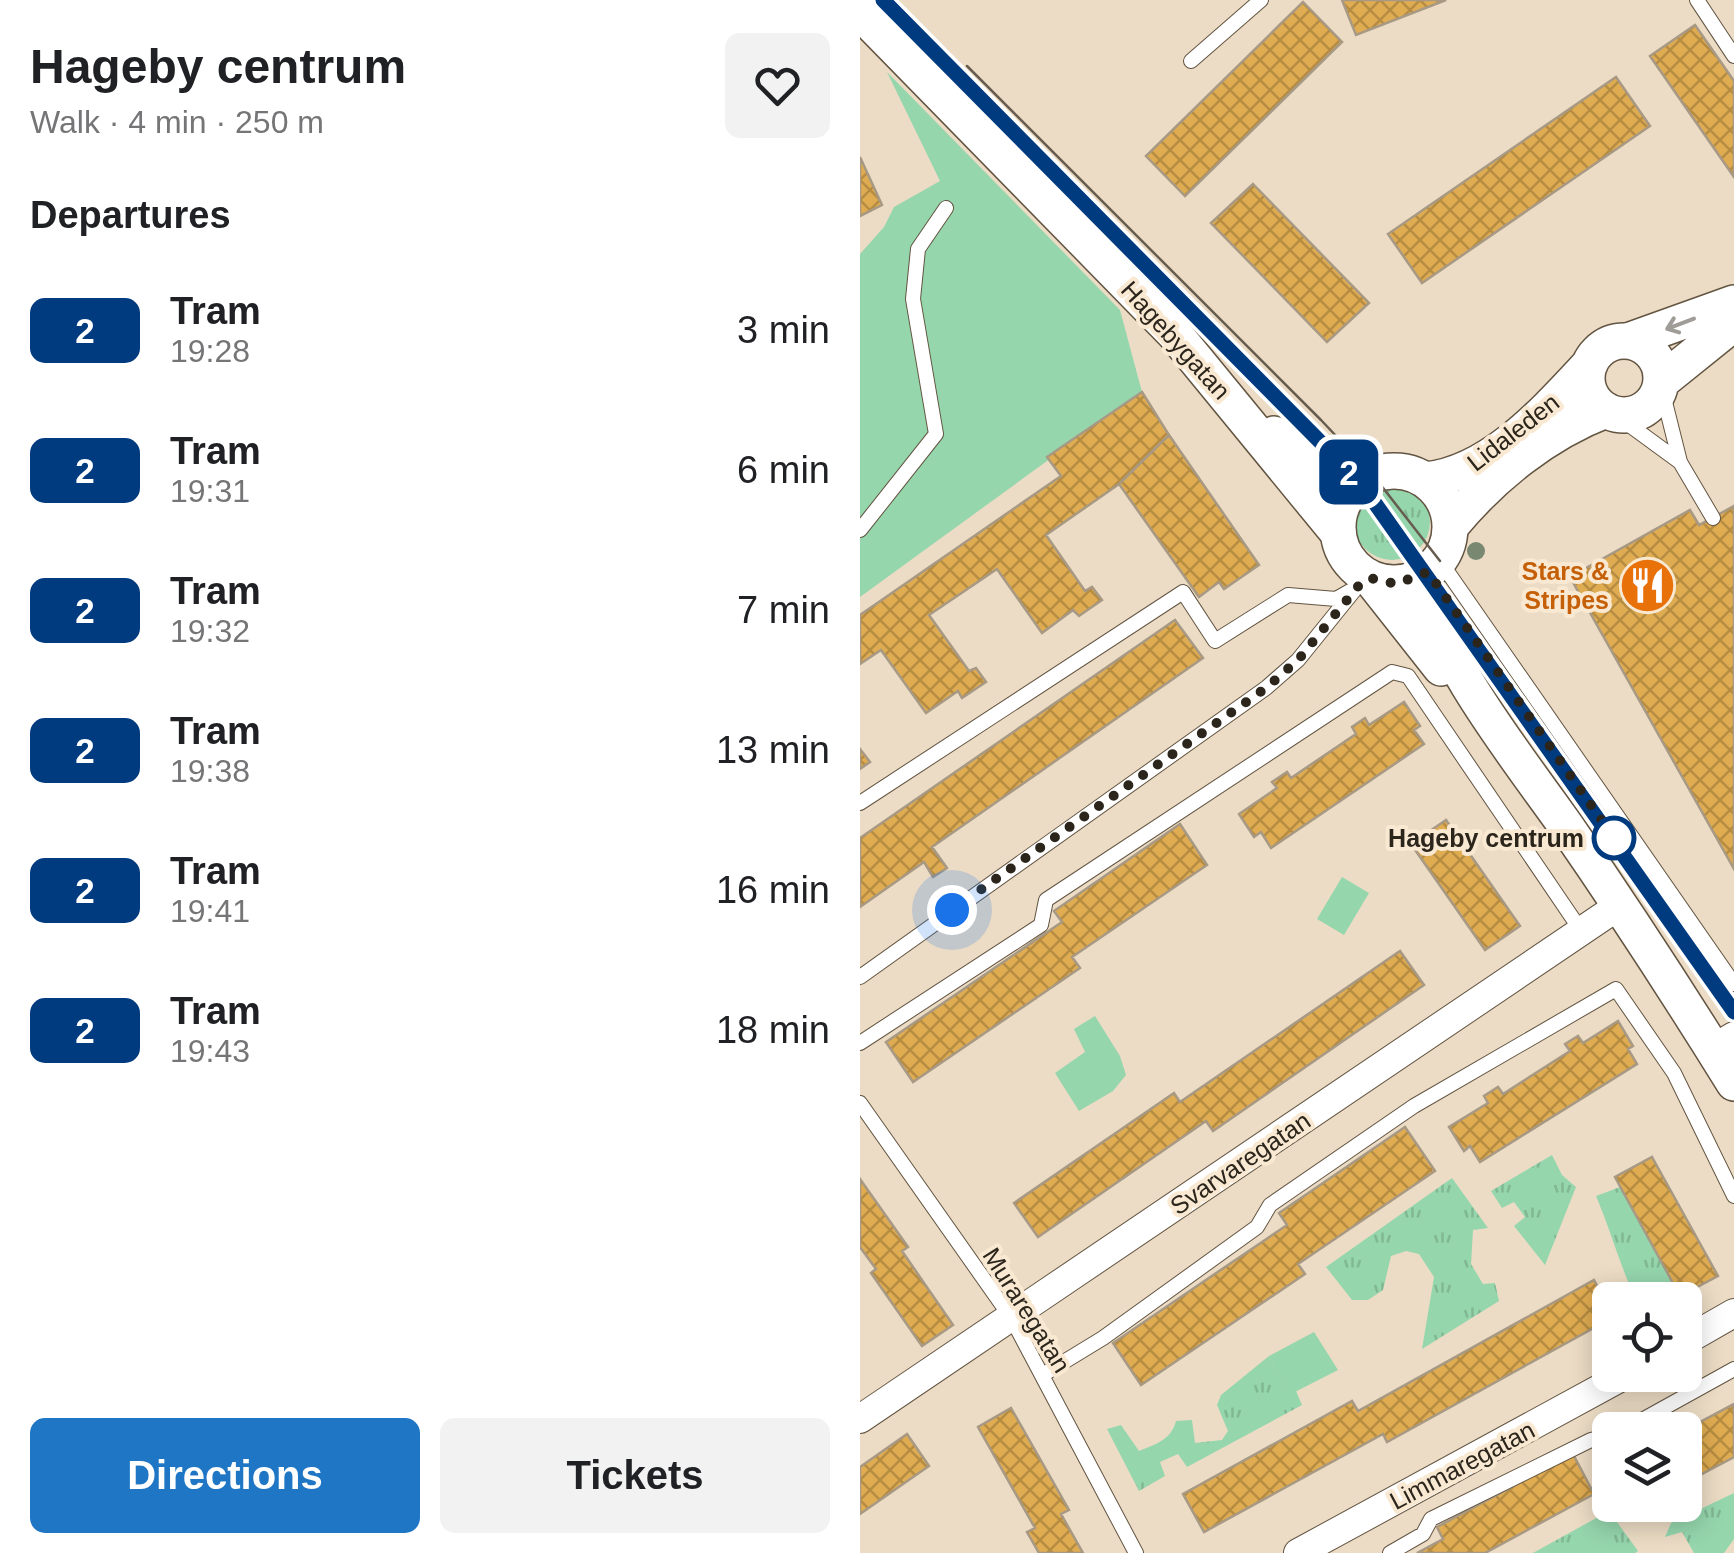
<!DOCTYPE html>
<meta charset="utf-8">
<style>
body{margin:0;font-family:Arial,sans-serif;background:#f2f2f2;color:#202124;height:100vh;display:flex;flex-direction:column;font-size:38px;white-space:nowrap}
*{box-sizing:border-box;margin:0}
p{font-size:32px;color:#757577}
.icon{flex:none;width:55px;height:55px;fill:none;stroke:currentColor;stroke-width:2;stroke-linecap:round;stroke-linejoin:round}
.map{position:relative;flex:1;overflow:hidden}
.drawer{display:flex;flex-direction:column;background:#fff;width:860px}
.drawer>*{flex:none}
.badge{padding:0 20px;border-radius:15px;font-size:35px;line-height:65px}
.tools{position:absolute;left:732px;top:1282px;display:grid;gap:20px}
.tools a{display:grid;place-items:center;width:110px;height:110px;border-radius:15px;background:#fff;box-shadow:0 5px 25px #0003;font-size:50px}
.you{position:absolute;width:50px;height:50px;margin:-25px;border:8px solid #fff;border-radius:50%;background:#1a73e8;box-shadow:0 0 0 15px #1a73e833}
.map>.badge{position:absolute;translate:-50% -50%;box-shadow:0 0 0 5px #fff}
h2{padding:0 30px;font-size:38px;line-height:90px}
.round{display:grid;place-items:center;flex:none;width:105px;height:105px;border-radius:15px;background:#f2f2f2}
.overview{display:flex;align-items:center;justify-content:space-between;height:170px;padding:0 30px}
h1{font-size:48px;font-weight:800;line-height:75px}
.action{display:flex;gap:20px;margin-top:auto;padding:20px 30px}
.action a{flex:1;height:115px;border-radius:15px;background:#1e76c4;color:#fff;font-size:40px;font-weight:800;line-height:115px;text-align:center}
.action a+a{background:#f2f2f2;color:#202124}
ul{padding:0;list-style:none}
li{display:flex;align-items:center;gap:30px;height:140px;padding:0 30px}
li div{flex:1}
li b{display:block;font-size:38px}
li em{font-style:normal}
li .badge{min-width:110px;font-weight:700;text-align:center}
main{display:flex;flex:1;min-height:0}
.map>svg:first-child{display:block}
.grass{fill:url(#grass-tufts)}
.park{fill:#95d6ad}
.building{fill:url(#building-cross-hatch);stroke:#a79983;stroke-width:2.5}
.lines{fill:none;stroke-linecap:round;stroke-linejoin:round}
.service-casing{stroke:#625441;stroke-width:16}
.minor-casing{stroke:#625441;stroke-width:30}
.tertiary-casing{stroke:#625441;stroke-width:38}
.service{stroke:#fff;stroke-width:14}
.minor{stroke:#fff;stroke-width:28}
.tertiary{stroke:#fff;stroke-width:35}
.tram{stroke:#665d50;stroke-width:2.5}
.tree{fill:#798871}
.oneway{stroke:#a09d99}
.line-casing{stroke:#fff;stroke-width:22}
.line{stroke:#003b80;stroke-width:15}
.walk{stroke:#2b251c;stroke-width:10;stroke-dasharray:0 18}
.stop-dot{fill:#fff;stroke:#003b80;stroke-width:5}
.labels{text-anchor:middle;stroke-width:8;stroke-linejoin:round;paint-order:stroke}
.street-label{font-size:25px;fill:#2b251c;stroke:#f9e9d2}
.food-label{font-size:25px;font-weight:bold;fill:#c56008;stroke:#f9e9d2;text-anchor:end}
.stop-label{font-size:25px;font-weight:bold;fill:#2b251c;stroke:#f9e9d2;text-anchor:end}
</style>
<main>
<section class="drawer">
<div class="overview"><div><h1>Hageby centrum</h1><p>Walk · 4 min · 250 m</p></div><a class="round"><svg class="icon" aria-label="heart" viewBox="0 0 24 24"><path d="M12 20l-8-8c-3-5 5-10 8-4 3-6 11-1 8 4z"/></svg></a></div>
<h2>Departures</h2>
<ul>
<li><span class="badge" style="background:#003b80;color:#fff">2</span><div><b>Tram</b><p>19:28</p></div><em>3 min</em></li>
<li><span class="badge" style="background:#003b80;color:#fff">2</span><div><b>Tram</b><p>19:31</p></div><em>6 min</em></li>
<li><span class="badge" style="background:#003b80;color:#fff">2</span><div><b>Tram</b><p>19:32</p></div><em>7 min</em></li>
<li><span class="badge" style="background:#003b80;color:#fff">2</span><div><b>Tram</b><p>19:38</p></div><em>13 min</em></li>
<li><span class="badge" style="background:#003b80;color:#fff">2</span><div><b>Tram</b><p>19:41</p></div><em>16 min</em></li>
<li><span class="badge" style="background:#003b80;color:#fff">2</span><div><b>Tram</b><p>19:43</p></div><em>18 min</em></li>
</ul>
<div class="action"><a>Directions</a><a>Tickets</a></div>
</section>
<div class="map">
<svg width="874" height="1553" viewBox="0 0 874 1553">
<defs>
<pattern id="grass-tufts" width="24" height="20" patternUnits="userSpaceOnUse" patternTransform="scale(2.5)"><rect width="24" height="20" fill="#95d6ad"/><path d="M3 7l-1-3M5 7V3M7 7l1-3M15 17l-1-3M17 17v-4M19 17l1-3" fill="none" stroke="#81b894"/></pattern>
<pattern id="building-cross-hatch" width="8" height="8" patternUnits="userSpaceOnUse" patternTransform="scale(2.5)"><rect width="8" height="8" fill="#e0ac51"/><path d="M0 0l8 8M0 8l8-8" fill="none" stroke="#b68c42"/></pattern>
</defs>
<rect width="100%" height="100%" fill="#ecdcc5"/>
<path class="grass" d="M494 522a38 38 0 1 1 76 0a38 38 0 1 1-76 0Z
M692,1155L702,1175L716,1187L685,1265L654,1226L665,1217L654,1202L642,1208L631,1191Z
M592,1178L628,1228L613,1230L611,1264L623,1284L635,1283L639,1301L562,1349L574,1277L559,1254L546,1251L531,1256L523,1290L508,1300H492L466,1267Z
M760,1187L820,1296L776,1300C760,1266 751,1231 736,1196Z
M409,1356L429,1394L436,1391L442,1405L327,1467L318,1454L300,1462L305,1476L279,1491L247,1429L261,1425L279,1451C296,1444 311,1440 316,1421L332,1420L335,1443L362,1440L368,1431L357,1405L361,1395Z
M874,1493V1539L864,1553H834L822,1532L805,1537L811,1523Z
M749,1511L778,1551L775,1553H673Z"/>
<path class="park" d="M27,72L260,310L282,392L0,597V254L24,227L34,207L80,181Z
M482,877L509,893L484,935L457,919Z
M235,1016L260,1056L266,1075L253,1091L219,1111L195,1073L225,1052L214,1029Z
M454,1332L478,1370L429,1395L409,1356Z"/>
<path class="building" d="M482,0H586L496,35Z
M443,2L482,42L325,196L286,156Z
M835,25L874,81V177L790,56Z
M756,77L790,126L562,283L528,234Z
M0,157L22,205L0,216Z
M393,184L509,303L467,342L351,223Z
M282,392L309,435L259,484L186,535L225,591L232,587L242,600L219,616L213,610L182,633L137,569L69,615L109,671L116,668L126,682L102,698L98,691L66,713L21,650L0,664V615L201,476L187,457Z
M309,435L399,565L364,589L359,582L339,597L259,484Z
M874,506V869L710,577L830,510L839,525Z
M315,620L343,658L72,847L87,868L73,877L64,862L0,907V838Z
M544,702L560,726L554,730L564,744L411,848L401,832L394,837L379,814L417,788L412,782L427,772L431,778L496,734L492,727L505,718L509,725Z
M0,749L10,762L0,769Z
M586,820L660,926L625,950L551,844Z
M320,824L347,865L212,957L220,968L53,1082L26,1042L202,922L194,911Z
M540,951L564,985L353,1131L346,1121L178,1237L154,1203L314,1093L320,1102Z
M758,1021L773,1046L768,1049L777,1064L620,1162L610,1146L604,1151L589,1127L628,1103L624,1096L638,1087L643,1094L710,1051L705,1044L718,1036L723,1043Z
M545,1127L575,1171L438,1264L445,1274L281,1385L253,1343L427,1225L419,1213Z
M792,1157L858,1276L820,1296L755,1177Z
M0,1179L48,1247L42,1251L93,1325L62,1346L11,1273L16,1269L0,1247Z
M734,1280L750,1309V1319L527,1442L523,1434L344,1532L323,1494L492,1401L498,1411Z
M874,1404V1457L825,1483V1430Z
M151,1408L209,1510L201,1514L223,1553H179L167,1532L175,1528L118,1427Z
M47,1434L69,1466L0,1514V1467Z
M713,1454L734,1494L625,1553H557L583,1539L577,1527Z"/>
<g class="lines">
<defs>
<path id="service" d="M837,0L874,56
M331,61L401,0
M801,386L820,462L853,518
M753,413L820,462
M0,530L76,434L53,299L58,249L86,208
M580,561L874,984
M576,586L874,1012
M0,803L323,592L355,641L428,595L476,599L490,591
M0,977L406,688L438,660L505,577
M0,1043L181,925L186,900L532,672L548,676L722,932
M0,1103L152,1319L276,1553
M184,1374L243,1338L397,1227L410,1205L554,1106L756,989L814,1073L874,1196
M764,1430L874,1369
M530,1553L563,1534L571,1519L731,1440L750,1435"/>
<path id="minor" d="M852,1049L874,1036
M825,1341L874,1313
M0,1419L760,905
M438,1553L765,1375"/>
<path id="tertiary" d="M0,12L314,333L478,533
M768,341L874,303
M727 378a37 37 0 1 1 74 0a37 37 0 1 1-74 0Z
M802,381L874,323
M414,434L454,462L499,482
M478 527a56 56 0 1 1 112 0a56 56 0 1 1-112 0Z
M566,480C632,473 686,411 730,364
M591,526C632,476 686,433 746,410
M561,576C577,658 658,758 706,826C764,910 820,996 874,1083
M510,578L581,668"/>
</defs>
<use href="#service" class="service-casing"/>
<use href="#minor" class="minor-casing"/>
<use href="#tertiary" class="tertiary-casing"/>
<use href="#service" class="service"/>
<use href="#minor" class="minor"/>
<use href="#tertiary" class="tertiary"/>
<path class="tram" d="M23,0L499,482L568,573
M107,66L461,420L513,475L580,561"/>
</g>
<circle class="tree" cx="616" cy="551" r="9"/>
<defs><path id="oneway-shaft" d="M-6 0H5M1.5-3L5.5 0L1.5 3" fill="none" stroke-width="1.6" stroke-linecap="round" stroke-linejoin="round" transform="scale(2.5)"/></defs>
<use class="oneway" href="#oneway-shaft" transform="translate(820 324) rotate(159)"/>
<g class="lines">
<defs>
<path id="line" d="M23,0L500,482L874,1012"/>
</defs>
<use href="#line" class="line-casing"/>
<use href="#line" class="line"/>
<path class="walk" d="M92,910L406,688L438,660L500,584L510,578L536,584L568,572L754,838"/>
</g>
<defs>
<symbol id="restaurant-disc" viewBox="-11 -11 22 22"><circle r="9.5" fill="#e8710a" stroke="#f9e9d2"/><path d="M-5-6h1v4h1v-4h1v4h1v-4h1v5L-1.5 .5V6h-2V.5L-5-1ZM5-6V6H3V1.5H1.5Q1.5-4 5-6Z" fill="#fff"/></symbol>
</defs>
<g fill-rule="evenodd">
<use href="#restaurant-disc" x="756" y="554" width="63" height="63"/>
</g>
<circle class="stop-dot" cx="754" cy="838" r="20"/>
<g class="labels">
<g class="street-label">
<text transform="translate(316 340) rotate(48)" y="9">Hagebygatan</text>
<text transform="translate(653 432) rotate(-38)" y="9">Lidaleden</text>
<text transform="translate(380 1163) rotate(-34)" y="9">Svarvaregatan</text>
<text transform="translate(167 1310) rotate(58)" y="9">Muraregatan</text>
<text transform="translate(602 1465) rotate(-28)" y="9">Limmaregatan</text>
</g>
<g class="food-label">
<text x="749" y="580">Stars &amp;<tspan x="749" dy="29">Stripes</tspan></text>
</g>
<g class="stop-label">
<text x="724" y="847">Hageby centrum</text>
</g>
</g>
</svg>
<div class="tools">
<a><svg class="icon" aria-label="locate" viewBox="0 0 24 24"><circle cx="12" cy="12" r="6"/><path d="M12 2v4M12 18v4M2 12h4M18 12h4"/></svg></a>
<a><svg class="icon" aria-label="layers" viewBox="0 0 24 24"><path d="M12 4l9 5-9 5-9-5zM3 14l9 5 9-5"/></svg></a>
</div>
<div class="you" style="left:92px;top:910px"></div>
<b class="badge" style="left:489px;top:472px;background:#003b80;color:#fff">2</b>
</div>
</main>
